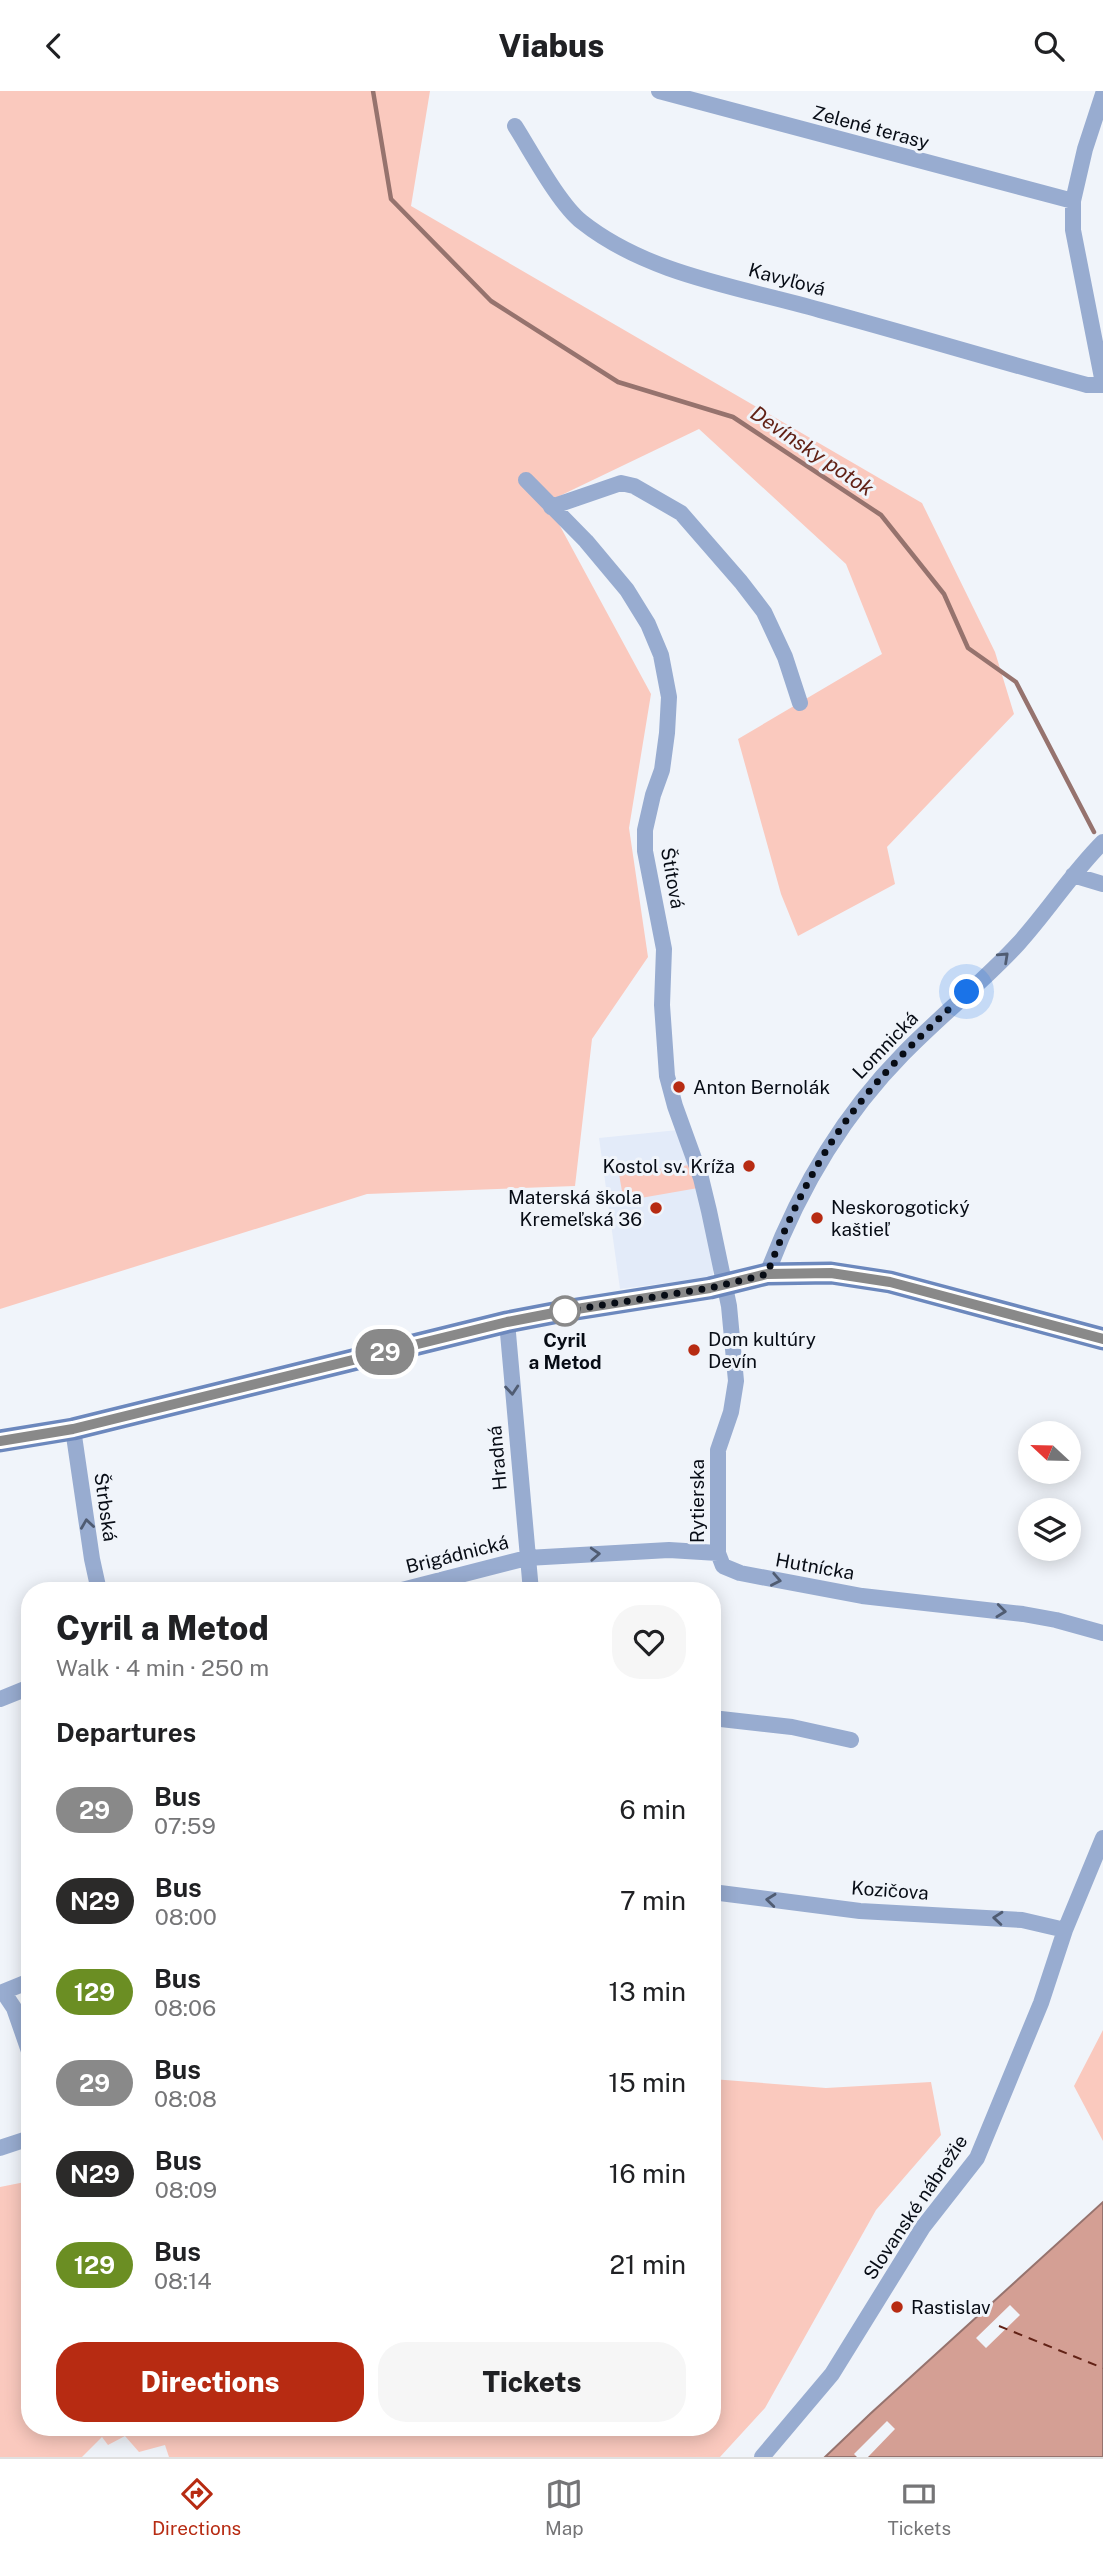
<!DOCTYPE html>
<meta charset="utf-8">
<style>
body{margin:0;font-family:"Public Sans",sans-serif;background:#f6f6f6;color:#202124;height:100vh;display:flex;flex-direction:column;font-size:26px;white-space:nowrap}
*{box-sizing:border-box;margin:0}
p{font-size:23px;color:#757577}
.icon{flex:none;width:38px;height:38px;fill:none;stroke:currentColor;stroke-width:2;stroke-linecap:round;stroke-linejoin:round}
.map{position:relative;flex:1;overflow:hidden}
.drawer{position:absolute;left:21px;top:1491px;width:700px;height:854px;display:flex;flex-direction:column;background:#fff;border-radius:28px;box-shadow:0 4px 18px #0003}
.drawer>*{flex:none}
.badge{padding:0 14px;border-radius:23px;font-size:24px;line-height:46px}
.needle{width:46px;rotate:292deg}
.fabs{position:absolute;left:1018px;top:1330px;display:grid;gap:14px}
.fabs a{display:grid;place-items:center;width:63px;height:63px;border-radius:50%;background:#fff;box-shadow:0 4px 18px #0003;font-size:35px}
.you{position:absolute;width:35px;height:35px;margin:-18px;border:5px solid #fff;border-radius:50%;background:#1a73e8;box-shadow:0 0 0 10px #1a73e833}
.map>.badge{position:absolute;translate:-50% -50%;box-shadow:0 0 0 4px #fff}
h2{padding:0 35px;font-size:26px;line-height:63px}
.round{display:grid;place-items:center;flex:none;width:74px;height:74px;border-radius:28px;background:#f6f6f6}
.summary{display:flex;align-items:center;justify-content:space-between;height:119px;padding:0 35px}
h1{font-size:33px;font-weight:800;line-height:52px}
.action{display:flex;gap:14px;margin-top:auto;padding:14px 35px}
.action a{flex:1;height:80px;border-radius:28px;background:#b72b12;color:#fff;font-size:28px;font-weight:800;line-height:80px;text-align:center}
.action a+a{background:#f6f6f6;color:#202124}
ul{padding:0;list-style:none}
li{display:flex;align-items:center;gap:21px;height:91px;padding:0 35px}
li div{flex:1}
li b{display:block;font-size:26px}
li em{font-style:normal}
li .badge{min-width:77px;font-weight:700;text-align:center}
header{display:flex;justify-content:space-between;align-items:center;height:91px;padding:0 35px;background:#fff;font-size:32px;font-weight:800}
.tab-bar{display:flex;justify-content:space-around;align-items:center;height:98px;border-top:2px solid #e0e0e0;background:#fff;font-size:19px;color:#757577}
.tab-bar a{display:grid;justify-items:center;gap:4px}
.tab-bar .selected{color:#b72b12}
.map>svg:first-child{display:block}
.built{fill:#e3ebf9}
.green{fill:#fac9be}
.water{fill:#d49f94;stroke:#96736e;stroke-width:2}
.pier{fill:#f0f4fa}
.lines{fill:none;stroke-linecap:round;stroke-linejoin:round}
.stream{stroke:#96736e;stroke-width:4.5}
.ferry{stroke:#622216;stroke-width:2;stroke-dasharray:9 7;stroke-linecap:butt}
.street{stroke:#98acd0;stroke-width:16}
.secondary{stroke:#6c88bd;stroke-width:23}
.oneway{stroke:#505c72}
.line-casing{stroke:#fff;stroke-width:16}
.line{stroke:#898989;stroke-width:10}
.walk{stroke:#070c15;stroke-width:7;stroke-dasharray:0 12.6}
.poi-dot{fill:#b72b12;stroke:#f0f4fa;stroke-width:2.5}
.stop-dot{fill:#fff;stroke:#898989;stroke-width:3.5}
.labels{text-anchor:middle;stroke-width:6;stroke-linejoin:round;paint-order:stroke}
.street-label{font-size:19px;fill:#070c15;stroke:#f0f4fa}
.poi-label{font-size:19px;fill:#070c15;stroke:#f0f4fa;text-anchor:start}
.stop-label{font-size:19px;font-weight:bold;fill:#070c15;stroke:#f0f4fa}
.water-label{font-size:21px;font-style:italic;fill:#622216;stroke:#f0f4fa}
</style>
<header><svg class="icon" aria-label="back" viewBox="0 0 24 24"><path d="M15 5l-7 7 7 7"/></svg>Viabus<svg class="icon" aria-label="search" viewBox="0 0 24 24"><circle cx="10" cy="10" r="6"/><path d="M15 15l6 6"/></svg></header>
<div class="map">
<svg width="1103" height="2366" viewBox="0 0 1103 2366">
<rect width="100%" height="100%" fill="#f0f4fa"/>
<path class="built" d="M678,1039L700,1103L715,1175L712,1186L620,1198L599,1047Z"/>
<path class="green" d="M0,0H430L411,115L922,412L995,561L1014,623L887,756L895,793L798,845L781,803L738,648L882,563L846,473L699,338L547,411L651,603L629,737L648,866L592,948L575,1095L367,1103L0,1218Z
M690,1074L698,1097L635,1108L634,1105L623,1106L619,1083Z
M1103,1939V2050L1074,1995Z
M712,1988L826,1997L931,1991L941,2044L876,2119L765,2317L720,2366H169L165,2354L139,2361L125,2345L108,2354L102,2346L82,2366H0V2096L30,2090V2336H712Z"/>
<path class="water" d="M1103,2111V2366H825L870,2323Z"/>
<path class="pier" d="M1010,2214L1020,2224L986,2257L976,2247Z
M887,2330L895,2338L868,2366H857L854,2363Z"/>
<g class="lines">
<path class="stream" d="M373,0L391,108L491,210L618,291L733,326L881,424L944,503L968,557L1016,591L1094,741"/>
<path class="ferry" d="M999,2235L1103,2277"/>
<path class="street" d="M659,0L1073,110
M1103,3L1085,58L1073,110V139L1103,292
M515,35C531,60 559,113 582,131C649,184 740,196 820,219C909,243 998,270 1087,294H1103
M526,389L586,450L627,499L648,533L661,564L669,606L667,642L662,679L653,704L645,739V760L664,858L662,914L667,985L675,1015L701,1087L709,1120L729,1215L736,1290L731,1321L718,1359V1462L723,1475L740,1482L862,1505L1023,1523L1056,1529L1103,1542
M551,416L621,392L634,395L681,422L741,491L764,521L785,566L800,612
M1073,784L1103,793
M767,1183C797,1103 842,1025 903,963C940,925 982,892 1018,853C1048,820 1071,783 1103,751
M507,1231L531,1500
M73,1338L92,1468L99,1500
M398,1500L527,1467L669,1459L718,1462
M0,1608L30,1596
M712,1627L792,1636L851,1649
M712,1801L860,1820L1022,1829L1065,1839
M0,1902L30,1890
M4,1902L14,1917L30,1963
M0,2057L30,2047
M762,2366L832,2283L923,2136L977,2067L1041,1912L1065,1839L1103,1747"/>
<path class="secondary" d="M0,1350L73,1338L507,1231L564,1220L710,1197L767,1183L831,1182L890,1191L1103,1248"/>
</g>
<defs><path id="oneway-chevron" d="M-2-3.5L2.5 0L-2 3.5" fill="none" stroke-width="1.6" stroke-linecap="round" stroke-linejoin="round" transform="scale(1.75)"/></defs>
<g class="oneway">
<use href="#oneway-chevron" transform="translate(1004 866) rotate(-43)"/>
<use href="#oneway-chevron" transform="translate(512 1299) rotate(85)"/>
<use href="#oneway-chevron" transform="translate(87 1433) rotate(-98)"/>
<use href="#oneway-chevron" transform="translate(595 1463) rotate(-3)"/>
<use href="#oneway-chevron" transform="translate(776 1489) rotate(11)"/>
<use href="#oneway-chevron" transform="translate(1001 1520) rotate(6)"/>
<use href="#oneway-chevron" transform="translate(771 1809) rotate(-174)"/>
<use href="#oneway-chevron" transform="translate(998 1827) rotate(-175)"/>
</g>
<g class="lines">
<defs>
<path id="line" d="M0,1350L73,1338L507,1231L564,1220L710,1197L767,1183L831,1182L890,1191L1103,1248"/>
</defs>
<use href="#line" class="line-casing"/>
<use href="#line" class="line"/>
<path class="walk" d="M565,1220L710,1197L767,1183C789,1125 819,1062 859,1013C891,972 929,937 967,901"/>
</g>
<g class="poi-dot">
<circle cx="679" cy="996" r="7"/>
<circle cx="749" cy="1075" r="7"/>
<circle cx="656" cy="1117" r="7"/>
<circle cx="817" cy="1127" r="7"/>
<circle cx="694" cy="1259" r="7"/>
<circle cx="897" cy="2216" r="7"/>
</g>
<circle class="stop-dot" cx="565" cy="1220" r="14"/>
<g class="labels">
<g class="street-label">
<text transform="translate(871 36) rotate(15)" y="7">Zelené terasy</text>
<text transform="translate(787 188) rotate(15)" y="7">Kavyľová</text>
<text transform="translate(673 787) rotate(80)" y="7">Štítová</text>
<text transform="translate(885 954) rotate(-46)" y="7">Lomnická</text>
<text transform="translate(497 1367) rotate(-95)" y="7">Hradná</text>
<text transform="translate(697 1410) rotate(-90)" y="7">Rytierska</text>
<text transform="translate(106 1416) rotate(82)" y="7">Štrbská</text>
<text transform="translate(457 1463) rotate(-14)" y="7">Brigádnická</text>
<text transform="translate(815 1475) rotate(10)" y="7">Hutnícka</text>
<text transform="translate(890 1799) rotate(4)" y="7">Kozičova</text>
<text transform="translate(915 2116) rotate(-56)" y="7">Slovanské nábrežie</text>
</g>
<g class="poi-label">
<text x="693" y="1003">Anton Bernolák</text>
<text x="735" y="1082" text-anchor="end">Kostol sv. Kríža</text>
<text x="642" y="1113" text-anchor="end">Materská škola<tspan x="642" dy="22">Kremeľská 36</tspan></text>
<text x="831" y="1123">Neskorogotický<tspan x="831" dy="22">kaštieľ</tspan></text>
<text x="708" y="1255">Dom kultúry<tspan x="708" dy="22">Devín</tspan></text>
<text x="911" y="2223">Rastislav</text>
</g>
<g class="stop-label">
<text x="565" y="1256">Cyril<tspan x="565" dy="22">a Metod</tspan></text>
</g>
<g class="water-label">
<text transform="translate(812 360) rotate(34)" y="7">Devínsky potok</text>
</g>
</g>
</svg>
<div class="fabs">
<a><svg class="needle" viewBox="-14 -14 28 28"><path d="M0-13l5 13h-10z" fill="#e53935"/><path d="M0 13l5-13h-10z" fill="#757577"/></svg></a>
<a><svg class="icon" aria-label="layers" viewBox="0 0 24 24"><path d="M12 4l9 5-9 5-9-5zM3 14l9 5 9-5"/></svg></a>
</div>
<div class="you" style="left:967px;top:901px"></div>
<b class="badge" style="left:385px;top:1261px;background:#898989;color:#fff">29</b>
<section class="drawer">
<div class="summary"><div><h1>Cyril a Metod</h1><p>Walk · 4 min · 250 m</p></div><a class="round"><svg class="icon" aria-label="heart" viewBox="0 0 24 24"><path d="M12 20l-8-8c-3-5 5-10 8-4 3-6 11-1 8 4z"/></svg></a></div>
<h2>Departures</h2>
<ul>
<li><span class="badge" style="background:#898989;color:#fff">29</span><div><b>Bus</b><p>07:59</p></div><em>6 min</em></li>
<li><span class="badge" style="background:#2b2a29;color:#fff">N29</span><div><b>Bus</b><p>08:00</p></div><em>7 min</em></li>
<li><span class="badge" style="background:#6b8e23;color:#fff">129</span><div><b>Bus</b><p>08:06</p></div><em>13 min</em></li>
<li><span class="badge" style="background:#898989;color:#fff">29</span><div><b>Bus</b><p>08:08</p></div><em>15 min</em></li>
<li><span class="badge" style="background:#2b2a29;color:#fff">N29</span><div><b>Bus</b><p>08:09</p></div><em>16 min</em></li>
<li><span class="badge" style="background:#6b8e23;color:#fff">129</span><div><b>Bus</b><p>08:14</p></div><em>21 min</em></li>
</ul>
<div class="action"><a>Directions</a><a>Tickets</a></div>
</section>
</div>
<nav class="tab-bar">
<a class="selected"><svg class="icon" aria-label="directions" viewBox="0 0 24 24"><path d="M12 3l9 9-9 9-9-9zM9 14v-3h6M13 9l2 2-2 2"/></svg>Directions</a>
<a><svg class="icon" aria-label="map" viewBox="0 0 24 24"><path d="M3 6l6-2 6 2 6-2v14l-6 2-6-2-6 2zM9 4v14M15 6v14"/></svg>Map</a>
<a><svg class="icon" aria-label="tickets" viewBox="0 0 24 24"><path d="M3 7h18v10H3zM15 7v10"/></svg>Tickets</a>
</nav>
